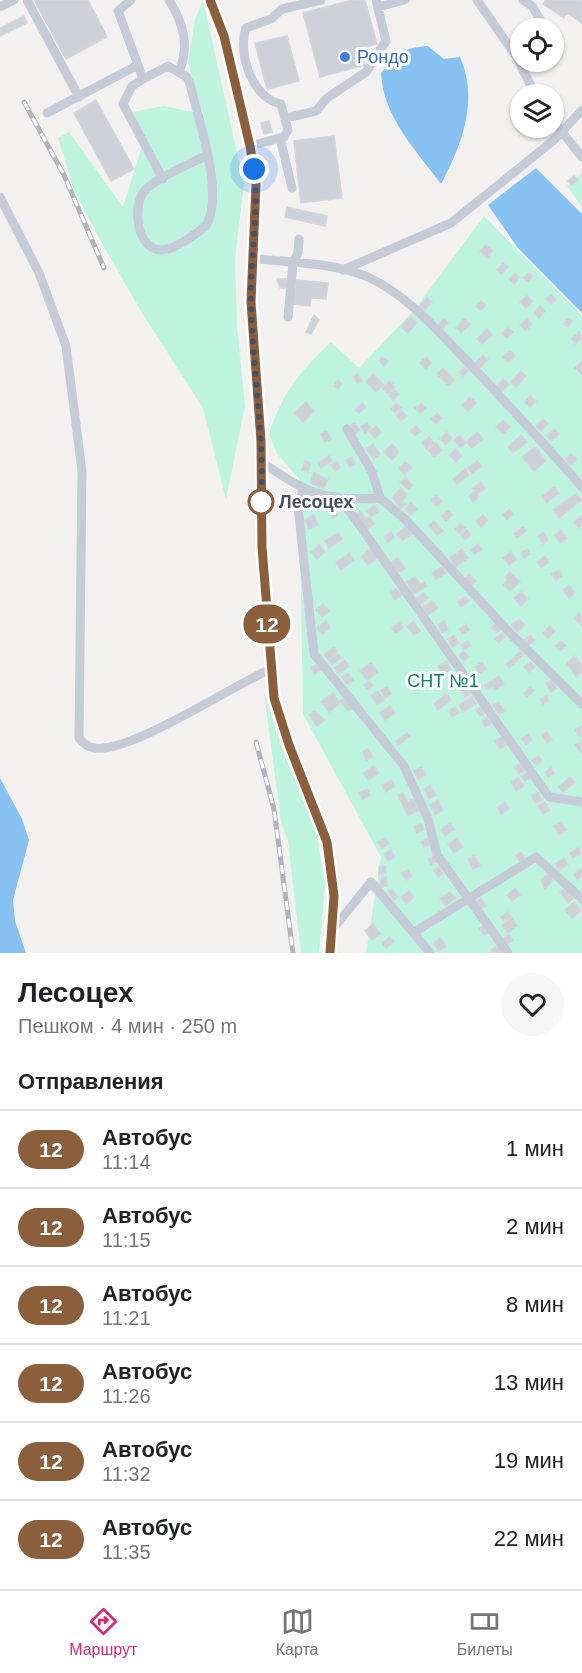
<!DOCTYPE html>
<html lang="ru">
<meta charset="utf-8">
<style>
body{margin:0;font-family:Arial,sans-serif;background:#f6f6f6;color:#202124;height:100vh;display:flex;flex-direction:column;font-size:22px;white-space:nowrap}
*{box-sizing:border-box;margin:0}
p{font-size:20px;color:#757577}
.icon{flex:none;width:33px;height:33px;fill:none;stroke:currentColor;stroke-width:2;stroke-linecap:round;stroke-linejoin:round}
.map{position:relative;height:953px;overflow:hidden}
.details{display:flex;flex-direction:column;background:#fff;flex:1}
.details>*{flex:none}
.badge{padding:0 12px;border-radius:20px;font-size:21px;line-height:39px}
.buttons{position:absolute;left:510px;top:18px;display:grid;gap:12px}
.buttons a{display:grid;place-items:center;width:54px;height:54px;border-radius:50%;background:#fff;box-shadow:0 2px 4px #0004;font-size:30px}
.you{position:absolute;width:30px;height:30px;margin:-15px;border:4px solid #fff;border-radius:50%;background:#1a73e8;box-shadow:0 0 0 9px #1a73e833}
.map>.badge{position:absolute;translate:-50% -50%;box-shadow:0 0 0 3px #fff}
h2{padding:0 18px;font-size:22px;line-height:54px}
.round{display:grid;place-items:center;flex:none;width:63px;height:63px;border-radius:32px;background:#f6f6f6}
.overview{display:flex;align-items:center;justify-content:space-between;height:102px;padding:0 18px}
h1{font-size:28px;font-weight:700;line-height:45px}
ul{padding:0;list-style:none}
li{display:flex;align-items:center;gap:18px;height:78px;padding:0 18px;border-top:2px solid #e0e0e0}
li div{flex:1}
li b{display:block;font-size:22px}
li em{font-style:normal}
li .badge{min-width:66px;font-weight:700;text-align:center}
.menu{display:flex;justify-content:space-around;align-items:center;height:84px;border-top:2px solid #e0e0e0;background:#fff;font-size:16px;color:#757577}
.menu a{display:grid;justify-items:center;gap:3px}
.menu .selected{color:#db2777}
.map>svg:first-child{display:block}
.green{fill:#bdf3df}
.water{fill:#87c1f2}
.building{fill:#cfd1d8;stroke:#d4d4dc;stroke-width:1.5}
.lines{fill:none;stroke-linecap:round;stroke-linejoin:round}
.minor{stroke:#c6cbd8;stroke-width:9}
.rail-casing{stroke:#b2b3bb;stroke-width:5}
.rail{stroke:#fff;stroke-width:3;stroke-dasharray:9;stroke-linecap:butt}
.line-casing{stroke:#fff;stroke-width:14}
.line{stroke:#8b5e3c;stroke-width:9}
.walk{stroke:#474e5f;stroke-width:6;stroke-dasharray:0 10.8}
.shop-dot{fill:#3f7fe0;stroke:#fff;stroke-width:2}
.stop-dot{fill:#fff;stroke:#8b5e3c;stroke-width:3}
.labels{text-anchor:middle;stroke-width:6;stroke-linejoin:round;paint-order:stroke}
.shop-label{font-size:18px;fill:#366cbe;stroke:#fff;text-anchor:start}
.stop-label{font-size:18px;font-weight:bold;fill:#474e5f;stroke:#fff;text-anchor:start}
.park-label{font-size:18px;fill:#118166;stroke:#fff}
</style>
<div class="map">
<svg width="582" height="953" viewBox="0 0 582 953">
<rect width="100%" height="100%" fill="#f3f1f0"/>
<path class="green" d="M203,0L244,184L235,258L237,326L245,406L226,499L203,408L144,316L100,240L74,190L58,138L69,132L123,207L144,140L133,112L164,106L203,114L188,63L195,20Z
M582,173V207L567,186Z
M484,216L582,316V953H366L381,857L303,714L299,479L277,454L269,434C284,390 298,374 331,342L359,368L415,309Z
M264,692L286,759L315,824L325,885L319,953H301L288,841L281,822Z"/>
<path class="water" d="M428,46L444,59L460,57C479,100 462,145 441,184C416,150 383,117 381,73C398,53 402,48 428,46Z
M536,168L582,214V313L518,248L488,205Z
M0,778L22,819L29,840L13,900L15,921L26,953H0Z"/>
<path class="building" d="M34,0H88L107,37L66,59Z
M353,0H365L377,44L361,48L365,65L320,77L303,13Z
M546,0H582V23L567,13L564,18L543,4Z
M24,16L27,23L0,36V28Z
M287,36L299,81L267,89L255,43Z
M96,100L134,169L111,181L74,113Z
M269,121L272,132L264,134L261,123Z
M334,136L342,198L301,203L294,141Z
M574,176L578,180L572,185L568,181Z
M287,207L327,216L325,226L285,217Z
M486,245L493,251L487,258L480,251Z
M503,263L508,267L502,274L497,270Z
M515,273L519,277L514,284L509,279Z
M529,273L533,276L528,282L523,278Z
M277,279H287V288H280Z
M296,280L328,283L326,299L311,298L310,306L294,304Z
M552,295L556,300L551,304L546,299Z
M527,296L533,301L526,308L520,302Z
M427,298L432,302L425,310L420,306Z
M481,301L486,305L481,310L476,306Z
M540,306L545,311L539,318L534,313Z
M314,315L319,320L311,334L306,332Z
M410,317L417,323L408,333L401,327Z
M527,318L532,324L526,331L520,325Z
M569,318L573,321L567,327L563,324Z
M444,319L448,323L441,330L437,326Z
M464,319L470,324L461,333L456,328Z
M508,328L513,332L507,338L502,334Z
M487,329L492,335L482,344L477,339Z
M579,332L582,338L575,344L571,339Z
M510,351L515,356L508,362L503,357Z
M483,355L488,359L480,368L475,364Z
M382,357L388,361L384,366L379,361Z
M426,357L431,363L426,369L420,363Z
M582,361V374L575,368Z
M465,367L468,371L463,376L459,372Z
M443,368L455,380L449,386L437,374Z
M521,371L526,376L516,387L511,382Z
M358,374L362,381L357,383L353,376Z
M373,374L384,385L376,392L366,381Z
M503,379L509,384L502,391L497,386Z
M338,380L342,384L338,389L334,386Z
M390,381L395,387L388,394L382,388Z
M394,390L399,394L393,400L389,396Z
M530,396L536,401L530,407L525,402Z
M470,397L476,403L468,411L462,405Z
M306,402L314,411L303,422L294,413Z
M362,403L366,407L359,413L355,410Z
M396,403L401,408L395,413L391,409Z
M421,403L426,408L420,413L415,408Z
M401,410L407,416L401,421L396,415Z
M437,413L442,418L436,423L431,419Z
M543,419L548,423L541,431L536,426Z
M503,420L510,427L503,434L496,427Z
M354,423L360,430L355,435L348,428Z
M367,423L371,428L365,433L361,427Z
M376,426L381,432L375,438L369,432Z
M416,426L421,431L415,436L410,431Z
M554,429L559,434L551,441L547,436Z
M326,431L331,439L325,442L321,434Z
M447,432L452,438L446,445L440,439Z
M477,432L483,439L472,448L466,442Z
M460,435L466,443L460,447L454,440Z
M521,435L527,442L513,453L508,447Z
M429,437L434,443L426,449L422,443Z
M436,443L442,450L434,457L428,450Z
M373,444L380,454L374,459L366,449Z
M392,444L399,452L392,460L384,452Z
M535,447L546,461L534,471L522,457Z
M456,449L462,456L456,462L449,455Z
M571,454L577,459L571,465L565,460Z
M329,456L332,461L321,468L318,463Z
M352,457L355,464L350,467L346,460Z
M305,461L311,463L308,472L302,470Z
M337,461L340,468L335,471L331,465Z
M477,461L481,466L472,474L468,468Z
M406,462L412,468L404,475L399,468Z
M465,469L469,475L457,484L453,479Z
M314,473L328,479L324,488L310,483Z
M405,477L413,485L408,490L400,482Z
M481,482L485,489L477,494L479,497L473,502L469,496L475,491L472,488Z
M554,487L559,493L547,503L542,497Z
M401,488L407,494L402,501L406,504L401,509L392,497Z
M576,494L581,500L559,518L553,510Z
M436,495L442,501L436,506L431,500Z
M411,503L417,509L411,515L405,509Z
M374,505L379,511L371,516L367,511Z
M332,506L337,515L333,518L328,509Z
M509,509L513,514L507,520L503,515Z
M448,510L453,515L446,521L441,516Z
M360,511L366,519L369,517L375,524L367,529L356,514Z
M314,515L318,525L309,529L305,520Z
M483,515L488,520L481,527L476,521Z
M582,516V526L579,528L574,522Z
M434,521L443,531L437,535L429,526Z
M460,523L465,528L460,534L455,529Z
M406,526L412,534L402,541L397,534Z
M523,527L526,531L517,538L514,534Z
M467,530L471,535L465,540L461,535Z
M561,530L567,538L560,543L554,535Z
M391,532L394,537L388,542L384,537Z
M544,532L548,540L543,544L538,536Z
M338,533L342,539L329,548L325,541Z
M478,544L482,549L475,554L471,550Z
M320,545L325,552L317,559L311,552Z
M371,548L378,558L368,565L361,556Z
M462,549L468,558L455,567L450,558Z
M527,549L530,554L524,558L521,553Z
M511,552L516,560L509,565L503,558Z
M349,553L354,560L341,570L336,563Z
M545,556L549,562L541,568L537,562Z
M398,558L405,569L398,573L391,562Z
M442,567L446,573L436,579L432,573Z
M559,570L562,575L556,581L551,574Z
M510,572L520,582L510,591L503,585L508,580L505,577Z
M469,574L476,581L470,587L465,579Z
M415,577L420,584L424,582L427,586L414,594L406,582Z
M569,585L575,593L569,598L563,590Z
M396,589L402,595L395,600L390,593Z
M521,592L528,599L521,606L514,598Z
M424,593L428,598L419,604L416,599Z
M465,597L469,601L461,607L457,602Z
M433,601L438,608L428,615L423,607Z
M323,604L329,611L322,617L316,610Z
M579,613L582,616V626L574,618Z
M519,619L525,625L517,632L511,625Z
M326,621L330,628L322,634L317,628Z
M413,621L420,631L414,635L407,626Z
M444,621L448,630L442,633L438,625Z
M399,622L403,628L396,633L392,628Z
M496,623L501,628L497,633L491,628Z
M466,624L469,630L463,634L459,629Z
M550,626L555,631L548,638L543,633Z
M502,633L505,637L499,643L495,639Z
M454,635L459,643L452,647L448,639Z
M530,635L535,640L527,646L523,641Z
M468,641L471,645L464,650L461,645Z
M561,641L566,646L560,651L555,646Z
M334,647L337,652L328,659L324,655Z
M463,651L469,657L464,661L459,655Z
M520,651L523,654L517,661L514,658Z
M338,654L341,658L332,665L329,660Z
M574,656L582,665V672L576,677L567,663Z
M513,659L516,662L509,668L506,664Z
M345,660L349,666L339,674L334,668Z
M447,661L451,669L442,674L438,666Z
M482,662L486,669L480,673L475,667Z
M530,662L535,667L529,672L524,667Z
M319,663L323,669L315,674L311,668Z
M371,663L378,672L367,680L360,671Z
M348,673L353,680L347,684L342,677Z
M499,676L504,684L495,690L493,686L487,690L484,686Z
M552,680L557,688L551,692L546,683Z
M369,681L373,685L369,690L364,685Z
M466,685L471,693L465,697L460,689Z
M387,687L391,694L385,698L381,690Z
M530,687L534,691L527,697L524,693Z
M378,691L384,700L377,705L371,696Z
M333,693L340,703L329,712L321,702Z
M446,694L451,700L438,710L434,704Z
M546,696L549,701L543,704L540,699Z
M345,697L353,708L348,711L340,701Z
M472,697L476,704L463,712L459,705Z
M498,702L504,711L499,714L493,705Z
M390,706L395,713L385,720L380,713Z
M483,706L486,712L480,716L476,710Z
M455,707L459,713L452,717L448,711Z
M314,711L325,720L317,726L309,715Z
M488,717L491,724L485,727L482,720Z
M582,726V735L580,737L575,730Z
M547,732L552,740L547,743L542,735Z
M407,733L410,736L399,745L396,741Z
M528,734L532,740L526,745L522,739Z
M503,736L508,743L500,749L494,741Z
M580,742L582,745L581,752L575,745Z
M368,749L373,757L366,761L363,751Z
M538,756L542,761L537,765L532,760Z
M521,763L525,770L519,774L514,767Z
M374,766L379,773L368,780L363,773Z
M421,767L426,775L418,779L414,771Z
M551,768L554,773L548,777L545,772Z
M528,772L531,777L525,781L521,776Z
M570,777L575,782L563,792L559,787Z
M518,778L524,786L516,791L511,782Z
M392,780L395,786L386,792L382,785Z
M430,785L436,795L429,799L424,789Z
M367,789L370,795L363,799L359,793Z
M537,792L542,800L536,804L531,795Z
M403,793L408,802L413,799L419,810L408,816L398,795Z
M438,800L443,810L435,815L430,805Z
M505,802L509,809L501,814L497,807Z
M544,802L550,810L543,814L538,806Z
M561,822L567,830L559,835L554,826Z
M421,823L424,829L417,833L414,827Z
M450,823L454,829L445,836L441,830Z
M385,838L389,844L382,848L378,842Z
M428,838L431,844L424,847L421,842Z
M457,838L463,847L454,853L448,844Z
M578,848L581,853L573,858L570,853Z
M391,850L395,857L388,861L384,854Z
M521,852L525,858L520,862L516,855Z
M474,855L480,866L473,869L468,859Z
M433,856L436,862L431,865L428,859Z
M564,858L568,865L559,870L555,864Z
M385,866L386,873L379,874V867Z
M439,867L443,874L438,877L434,870Z
M581,869L582,876L577,880L574,874Z
M408,870L412,876L406,880L402,873Z
M549,873L554,879L545,889L541,880Z
M386,877L387,886L382,887L380,879Z
M515,888L520,895L512,901L507,895Z
M566,888L574,898L568,903L560,892Z
M392,889L398,897L394,900L388,892Z
M409,891L414,897L406,904L401,897Z
M450,892L455,898L446,906L440,899Z
M481,898L486,906L478,911L474,903Z
M574,902L581,911L572,918L565,910Z
M508,912L511,917L503,921L501,917Z
M512,918L517,926L508,933L502,925Z
M373,924L381,934L372,940L365,931Z
M483,926L488,933L484,935L479,928Z
M509,935L513,940L505,945L501,940Z
M390,937L394,942L386,948L382,943Z
M440,938L446,946L439,951L433,943Z
M498,946L503,953H493L491,950Z"/>
<g class="lines">
<path class="minor" d="M27,0L79,97
M169,0C183,23 190,45 179,72
M210,0L224,36L252,154L256,184L251,302L261,441L262,547L274,698L289,745L327,842L334,896L330,953
M477,0L516,56L535,94
M523,0L532,6L545,28
M0,7L14,0
M378,7L405,0
M138,65L143,79L168,66L187,77L190,84C198,119 225,194 206,226C196,234 174,250 161,250C138,250 132,209 143,193C152,179 191,164 207,155
M143,79L132,86L123,104L163,179
M47,113L138,65L118,11L131,0
M285,118L316,111L327,98L366,72L386,41L376,0
M554,122L582,157
M280,138L292,188
M250,146L284,137L288,130L281,104C253,99 237,54 246,28L271,19L282,9L321,0
M0,197L39,273L66,346L82,471L79,738C83,743 87,747 94,748C130,754 233,685 271,669
M251,258C288,263 333,262 368,277C407,295 436,329 465,359C505,401 544,444 582,487
M343,270L451,223L554,140L582,110
M288,317L293,263L298,253L299,239
M347,429L372,472L380,498
M261,462C310,494 321,501 380,498L406,520L508,631L582,704
M303,490L298,507L314,654L404,766L428,819L437,855L508,953
M339,500L351,513L549,797L582,802
M333,929L371,882L430,953
M413,933L536,857L582,899"/>
<defs>
<path id="rail" d="M24,102L64,175L104,268
M256,742L274,809L293,953"/>
</defs>
<use href="#rail" class="rail-casing"/>
<use href="#rail" class="rail"/>
</g>
<g class="lines">
<defs>
<path id="line" d="M210,0L224,36L250,146L256,184L251,302L261,441L262,547L274,698L289,745L327,842L334,896L330,953"/>
</defs>
<use href="#line" class="line-casing"/>
<use href="#line" class="line"/>
<path class="walk" d="M254,169C259,213 250,258 251,302C252,368 265,438 261,502"/>
</g>
<circle class="shop-dot" cx="345" cy="57" r="6"/>
<circle class="stop-dot" cx="261" cy="502" r="12"/>
<g class="labels">
<g class="shop-label">
<text x="357" y="63">Рондо</text>
</g>
<g class="stop-label">
<text x="279" y="508">Лесоцех</text>
</g>
<g class="park-label">
<text x="443" y="687">СНТ №1</text>
</g>
</g>
</svg>
<div class="buttons">
<a><svg class="icon" aria-label="locate" viewBox="0 0 24 24"><circle cx="12" cy="12" r="6"/><path d="M12 2v4M12 18v4M2 12h4M18 12h4"/></svg></a>
<a><svg class="icon" aria-label="layers" viewBox="0 0 24 24"><path d="M12 4l9 5-9 5-9-5zM3 14l9 5 9-5"/></svg></a>
</div>
<div class="you" style="left:254px;top:169px"></div>
<b class="badge" style="left:267px;top:624px;background:#8b5e3c;color:#fff">12</b>
</div>
<section class="details">
<div class="overview"><div><h1>Лесоцех</h1><p>Пешком · 4 мин · 250 m</p></div><a class="round"><svg class="icon" aria-label="heart" viewBox="0 0 24 24"><path d="M12 20l-8-8c-3-5 5-10 8-4 3-6 11-1 8 4z"/></svg></a></div>
<h2>Отправления</h2>
<ul>
<li><span class="badge" style="background:#8b5e3c;color:#fff">12</span><div><b>Автобус</b><p>11:14</p></div><em>1 мин</em></li>
<li><span class="badge" style="background:#8b5e3c;color:#fff">12</span><div><b>Автобус</b><p>11:15</p></div><em>2 мин</em></li>
<li><span class="badge" style="background:#8b5e3c;color:#fff">12</span><div><b>Автобус</b><p>11:21</p></div><em>8 мин</em></li>
<li><span class="badge" style="background:#8b5e3c;color:#fff">12</span><div><b>Автобус</b><p>11:26</p></div><em>13 мин</em></li>
<li><span class="badge" style="background:#8b5e3c;color:#fff">12</span><div><b>Автобус</b><p>11:32</p></div><em>19 мин</em></li>
<li><span class="badge" style="background:#8b5e3c;color:#fff">12</span><div><b>Автобус</b><p>11:35</p></div><em>22 мин</em></li>
</ul>
</section>
<nav class="menu">
<a class="selected"><svg class="icon" aria-label="directions" viewBox="0 0 24 24"><path d="M12 3l9 9-9 9-9-9zM9 14v-3h6M13 9l2 2-2 2"/></svg>Маршрут</a>
<a><svg class="icon" aria-label="map" viewBox="0 0 24 24"><path d="M3 6l6-2 6 2 6-2v14l-6 2-6-2-6 2zM9 4v14M15 6v14"/></svg>Карта</a>
<a><svg class="icon" aria-label="tickets" viewBox="0 0 24 24"><path d="M3 7h18v10H3zM15 7v10"/></svg>Билеты</a>
</nav>
